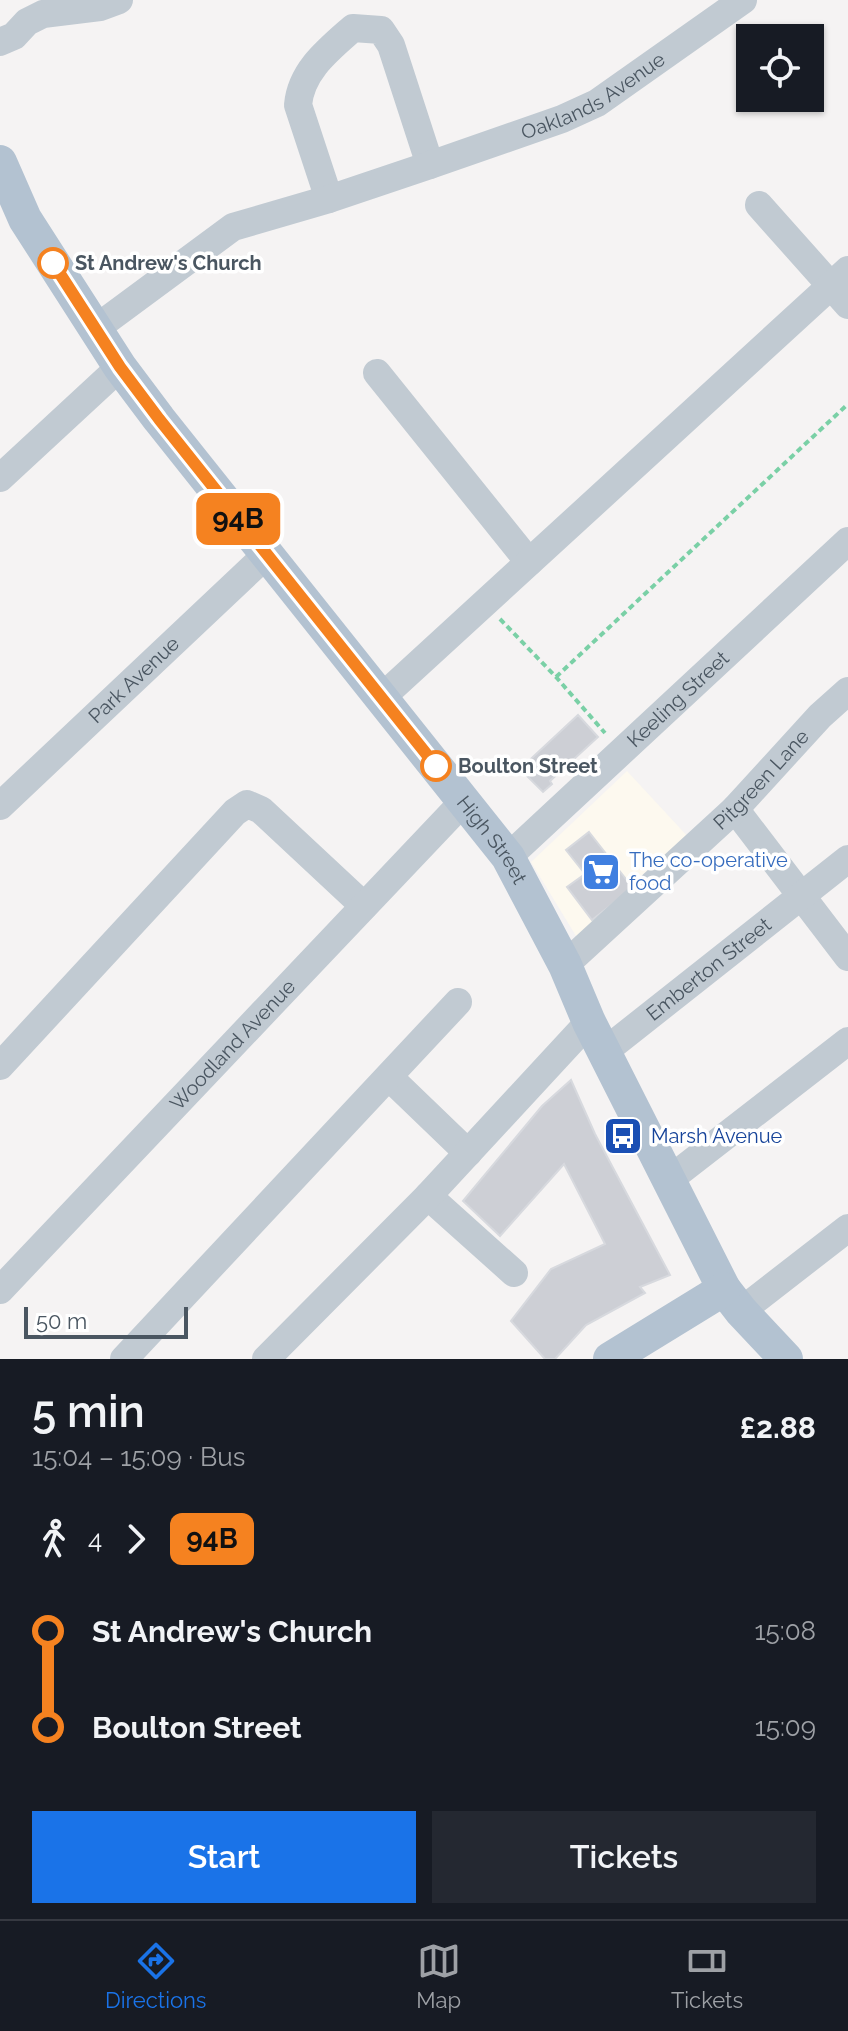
<!DOCTYPE html>
<meta charset="utf-8">
<style>
body{margin:0;font-family:Raleway,sans-serif;background:#242831;color:#f1f3f6;height:100vh;display:flex;flex-direction:column;font-size:30px;white-space:nowrap}
*{box-sizing:border-box;margin:0}
p{font-size:26px;color:#9ea1a6}
.icon{flex:none;width:44px;height:44px;fill:none;stroke:currentColor;stroke-width:2;stroke-linecap:round;stroke-linejoin:round}
.map{position:relative;height:1359px;overflow:hidden}
.side{display:flex;flex-direction:column;background:#171b24;flex:1}
.side>*{flex:none}
.badge{padding:0 16px;border-radius:12px;font-size:28px;line-height:52px}
.tools{position:absolute;left:736px;top:24px;display:grid;gap:16px}
.tools a{display:grid;place-items:center;width:88px;height:88px;border-radius:0px;background:#171b24;box-shadow:0 2px 6px #0004;font-size:40px}
.scale{position:absolute;left:24px;bottom:20px;width:164px;box-sizing:border-box;padding-left:8px;border:4px solid #4a5661;border-top:0;font-size:22px;line-height:28px;white-space:nowrap;color:#4a5661;-webkit-text-stroke:6px #fff;paint-order:stroke}
.map>.badge{position:absolute;translate:-50% -50%;box-shadow:0 0 0 4px #fff}
.legs{display:flex;align-items:center;gap:12px;height:88px;padding:0 32px;font-size:26px}
.legs p{margin-inline-start:auto}
.headline{display:flex;align-items:center;justify-content:space-between;height:136px;padding:0 32px}
h1{font-size:44px;font-weight:600;line-height:60px}
.action{display:flex;gap:16px;margin-top:auto;padding:16px 32px}
.action a{flex:1;height:92px;border-radius:0px;background:#1a73e8;color:#fff;font-size:32px;font-weight:600;line-height:92px;text-align:center}
.action a+a{background:#242831;color:#f1f3f6}
ul{padding:0 32px;list-style:none}
li{display:flex;align-items:center;gap:28px;height:96px;font-size:30px}
li i{display:grid;place-items:center;width:12px;height:100%;margin:0 10px;background:currentColor}
li i::after{content:'';width:20px;height:20px;margin:-10px;border:6px solid;border-radius:50%;background:#171b24}
li p{margin-inline-start:auto}
li:first-child i{background:linear-gradient(#0000 50%,currentColor 0)}
li:last-child i{background:linear-gradient(currentColor 50%,#0000 0)}
.tab-bar{display:flex;justify-content:space-around;align-items:center;height:112px;border-top:2px solid #363941;background:#171b24;font-size:22px;color:#9ea1a6}
.tab-bar a{display:grid;justify-items:center;gap:4px}
.tab-bar .selected{color:#1a73e8}
.map>svg:first-child{display:block}
.commercial{fill:#fdf9ef}
.building{fill:#cdcfd5;stroke:#d7d9de;stroke-width:2}
.lines{fill:none;stroke-linecap:round;stroke-linejoin:round}
.path{stroke:#7ad0a6;stroke-width:4;stroke-dasharray:6 4;stroke-linecap:butt}
.minor{stroke:#c1cad2;stroke-width:28}
.major{stroke:#b3c2d1;stroke-width:34}
.line-1-casing{stroke:#fff;stroke-width:18}
.line-1{stroke:#f58220;stroke-width:12}
.stop-1-dot{fill:#fff;stroke:#f58220;stroke-width:4}
.labels{text-anchor:middle;stroke-width:7;stroke-linejoin:round;paint-order:stroke}
.street-label{font-size:20px;fill:#4a5661;stroke:#fff}
.stop-label{font-size:20px;font-weight:bold;fill:#4a5661;stroke:#fff;text-anchor:start}
.shop-label{font-size:20px;fill:#366cbe;stroke:#fff;text-anchor:start}
.transit-label{font-size:20px;fill:#164399;stroke:#fff;text-anchor:start}
</style>
<div class="map">
<svg width="848" height="1359" viewBox="0 0 848 1359">
<rect width="100%" height="100%" fill="#f5f3f3"/>
<path class="commercial" d="M627,771L691,840L579,941L531,862Z"/>
<path class="building" d="M578,715L598,737L550,781L552,784L543,792L520,769Z
M589,832L633,888L592,920L567,887L585,874L566,850Z
M571,1080L595,1134L670,1275L640,1287L645,1293L586,1325L555,1359H545L511,1321L551,1269L605,1244L564,1164L500,1236L463,1201L542,1106Z"/>
<g class="lines">
<path class="path" d="M500,619L556,677L605,733
M556,677L848,404"/>
<g class="minor">
<path d="M0,42L14,36L27,22L43,14L100,7L119,0"/>
<path d="M329,199L298,105C301,71 328,50 353,28L381,30L391,45L430,165"/>
<path d="M759,205L848,305"/>
<path id="s1" d="M95,329L233,227L329,199L430,165L562,119L597,103L743,0"/>
<path d="M377,373L529,562"/>
<path d="M0,478L120,367"/>
<path d="M381,698L848,270"/>
<path id="s2" d="M0,806L267,554"/>
<path d="M735,809L848,957"/>
<path id="s3" d="M508,857L848,541"/>
<path id="s4" d="M565,965L735,809L820,716L848,691"/>
<path id="s5" d="M605,1051L848,859"/>
<path d="M0,1066L235,812L247,804L261,810L364,906"/>
<path d="M389,1077L468,1153"/>
<path d="M670,1179L848,1041"/>
<path d="M428,1196L514,1273"/>
<path id="s6" d="M0,1290L464,801"/>
<path d="M741,1311L848,1228"/>
<path d="M124,1359L458,1002"/>
<path d="M266,1359L428,1196L589,1022"/>
</g>
<g class="major">
<path id="s7" d="M0,162L25,219L120,367L159,419L508,857L565,965L589,1022L724,1289L741,1311L786,1359"/>
<path d="M610,1359L724,1289"/>
</g>
</g>
<g class="lines">
<defs>
<path id="line-1" d="M53,263L120,367L159,419L436,766"/>
</defs>
<use href="#line-1" class="line-1-casing"/>
<use href="#line-1" class="line-1"/>
</g>
<defs>
<symbol id="supermarket-square" viewBox="-11 -11 22 22"><rect x="-9" y="-9" width="18" height="18" rx="4" fill="#3f7fe0" stroke="#fff"/><path d="M-6-5.5h2.5l.6 2H6L4.5 2H-2.5L-4.4-4H-6ZM-1.5 3.2a1.3 1.3 0 1 0 .1 0ZM3 3.2a1.3 1.3 0 1 0 .1 0Z" fill="#fff"/></symbol>
<symbol id="bus-square" viewBox="-11 -11 22 22"><rect x="-9" y="-9" width="18" height="18" rx="4" fill="#1a4fb4" stroke="#fff"/><path d="M-5-6H5V4H4V6H2V4H-2V6H-4V4H-5ZM-3.5-4V0h7V-4ZM-3.5 1.2v1.5H-2V1.2ZM2 1.2v1.5H3.5V1.2Z" fill="#fff"/></symbol>
</defs>
<g fill-rule="evenodd">
<use href="#supermarket-square" x="579" y="850" width="44" height="44"/>
<use href="#bus-square" x="601" y="1114" width="44" height="44"/>
</g>
<g class="stop-1-dot">
<circle cx="53" cy="263" r="14"/>
<circle cx="436" cy="766" r="14"/>
</g>
<g class="labels">
<g class="street-label">
<text dy="7" stroke="none"><textPath href="#s1" startOffset="556">Oaklands Avenue</textPath></text>
<text dy="7" stroke="none"><textPath href="#s2" startOffset="184">Park Avenue</textPath></text>
<text dy="7" stroke="none"><textPath href="#s3" startOffset="232">Keeling Street</textPath></text>
<text dy="7" stroke="none"><textPath href="#s4" startOffset="270">Pitgreen Lane</textPath></text>
<text dy="7" stroke="none"><textPath href="#s7" startOffset="840">High Street</textPath></text>
<text dy="7" stroke="none"><textPath href="#s5" startOffset="132">Emberton Street</textPath></text>
<text dy="7" stroke="none"><textPath href="#s6" startOffset="338">Woodland Avenue</textPath></text>
</g>
<g class="stop-label">
<text x="75" y="270">St Andrew's Church</text>
<text x="458" y="773">Boulton Street</text>
</g>
<g class="shop-label">
<text x="629" y="867">The co-operative<tspan x="629" dy="23">food</tspan></text>
</g>
<g class="transit-label">
<text x="651" y="1143">Marsh Avenue</text>
</g>
</g>
</svg>
<div class="tools">
<a><svg class="icon" aria-label="locate" viewBox="0 0 24 24"><circle cx="12" cy="12" r="6"/><path d="M12 2v4M12 18v4M2 12h4M18 12h4"/></svg></a>
</div>
<div class="scale">50 m</div>
<b class="badge" style="left:238px;top:519px;background:#f58220;color:#111">94B</b>
</div>
<section class="side">
<div class="headline"><div><h1>5 min</h1><p>15:04 – 15:09 · Bus</p></div><b>£2.88</b></div>
<div class="legs"><svg class="icon" aria-label="walk" viewBox="0 0 24 24"><circle cx="13" cy="4" r="2"/><path d="M13 8l-2 6 4 7M11 14l-3 7M7 12l3-4h3l4 4"/></svg>4<svg class="icon" aria-label="forward" viewBox="0 0 24 24"><path d="M9 5l7 7-7 7"/></svg><b class="badge" style="background:#f58220;color:#111">94B</b></div>
<ul>
<li><i style="color:#f58220"></i><b>St Andrew's Church</b><p>15:08</p></li>
<li><i style="color:#f58220"></i><b>Boulton Street</b><p>15:09</p></li>
</ul>
<div class="action"><a>Start</a><a>Tickets</a></div>
</section>
<nav class="tab-bar">
<a class="selected"><svg class="icon" aria-label="directions" viewBox="0 0 24 24"><path d="M12 3l9 9-9 9-9-9zM9 14v-3h6M13 9l2 2-2 2"/></svg>Directions</a>
<a><svg class="icon" aria-label="map" viewBox="0 0 24 24"><path d="M3 6l6-2 6 2 6-2v14l-6 2-6-2-6 2zM9 4v14M15 6v14"/></svg>Map</a>
<a><svg class="icon" aria-label="tickets" viewBox="0 0 24 24"><path d="M3 7h18v10H3zM15 7v10"/></svg>Tickets</a>
</nav>
